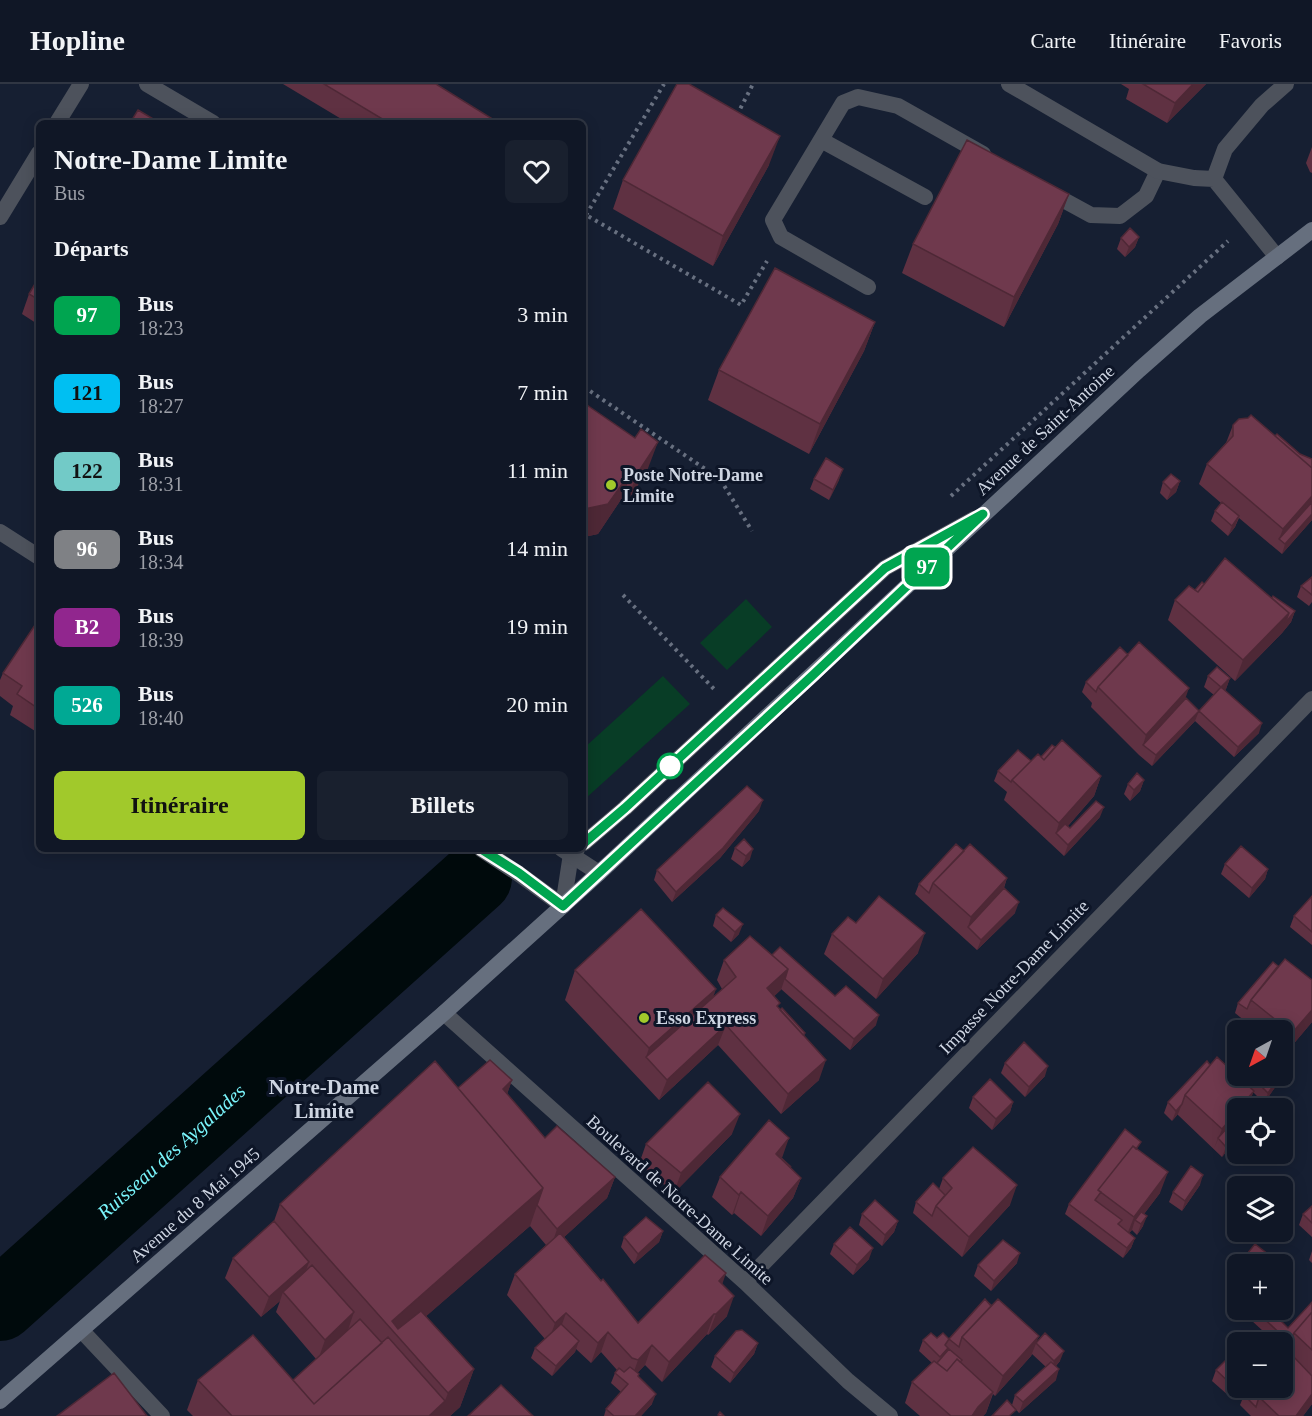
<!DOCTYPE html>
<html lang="fr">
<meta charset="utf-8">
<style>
body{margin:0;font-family:"Times New Roman",serif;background:#19202e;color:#f1f3f6;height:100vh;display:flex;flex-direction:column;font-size:22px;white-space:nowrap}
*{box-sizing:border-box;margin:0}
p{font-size:20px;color:#9c9fa7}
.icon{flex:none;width:33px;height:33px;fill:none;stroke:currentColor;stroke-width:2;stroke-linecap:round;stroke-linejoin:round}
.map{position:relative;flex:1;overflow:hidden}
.sheet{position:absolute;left:36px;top:36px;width:550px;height:732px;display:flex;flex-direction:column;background:#101726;border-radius:9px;box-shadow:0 3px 15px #0003,0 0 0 2px #303643}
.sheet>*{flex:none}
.badge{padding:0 12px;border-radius:9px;font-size:21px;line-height:39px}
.needle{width:39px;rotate:220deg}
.buttons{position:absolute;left:1227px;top:936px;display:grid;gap:12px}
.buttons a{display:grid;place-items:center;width:66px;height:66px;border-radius:9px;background:#101726;box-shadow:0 3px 15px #0003,0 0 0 2px #303643;font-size:30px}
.map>.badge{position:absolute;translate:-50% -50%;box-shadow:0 0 0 3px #fff}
h2{padding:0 18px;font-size:22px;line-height:54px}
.round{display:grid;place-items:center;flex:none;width:63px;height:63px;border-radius:9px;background:#19202e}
.head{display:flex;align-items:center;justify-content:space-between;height:102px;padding:0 18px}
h1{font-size:28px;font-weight:800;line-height:45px}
.action{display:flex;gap:12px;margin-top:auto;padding:12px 18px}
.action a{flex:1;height:69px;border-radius:9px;background:#a1c92b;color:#111;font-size:24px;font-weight:800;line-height:69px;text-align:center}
.action a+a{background:#19202e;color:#f1f3f6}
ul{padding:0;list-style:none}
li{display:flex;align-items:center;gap:18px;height:78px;padding:0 18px}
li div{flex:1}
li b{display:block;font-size:22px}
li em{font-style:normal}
li .badge{min-width:66px;font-weight:700;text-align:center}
header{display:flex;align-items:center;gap:36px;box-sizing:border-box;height:84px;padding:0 30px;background:#101726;border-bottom:2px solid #303643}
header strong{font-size:28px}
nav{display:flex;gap:33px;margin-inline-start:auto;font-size:21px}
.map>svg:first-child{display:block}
.green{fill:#083d26}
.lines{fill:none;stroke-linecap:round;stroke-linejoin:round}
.river{stroke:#000a0c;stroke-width:72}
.path{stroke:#687080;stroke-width:4;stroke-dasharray:3 4.5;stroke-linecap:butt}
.service{stroke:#4d525c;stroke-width:16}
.minor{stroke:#4d525c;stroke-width:16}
.secondary{stroke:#666f7e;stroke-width:16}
.wall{fill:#5f3142}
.shaded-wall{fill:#4e2836}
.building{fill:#6f394d;stroke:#4e2836;stroke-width:1.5}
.line-casing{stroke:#fff;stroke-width:14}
.line{stroke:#00a550;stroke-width:9}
.poi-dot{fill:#a1c92b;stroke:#0d1527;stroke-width:2}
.stop-dot{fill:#fff;stroke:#00a550;stroke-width:3}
.labels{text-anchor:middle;stroke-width:6;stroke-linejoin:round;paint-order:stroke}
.street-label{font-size:18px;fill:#ced5e2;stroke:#0d1527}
.poi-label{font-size:18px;font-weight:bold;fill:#ced5e2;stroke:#0d1527;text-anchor:start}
.water-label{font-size:20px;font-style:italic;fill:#79f4fb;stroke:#0d1527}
.quarter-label{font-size:21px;font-weight:bold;fill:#ced5e2;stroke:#0d1527}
</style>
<header>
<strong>Hopline</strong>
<nav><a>Carte</a><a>Itinéraire</a><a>Favoris</a></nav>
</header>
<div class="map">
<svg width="1312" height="1332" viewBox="0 0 1312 1332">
<rect width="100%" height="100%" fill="#161f32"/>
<path class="green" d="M746,515L772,543L727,586L700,559Z
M663,592L690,620L585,715L584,664Z"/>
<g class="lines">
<path class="river" id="s1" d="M0,1221L476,794"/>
<path class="path" d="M737,31L753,0
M586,131L664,0
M584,135L586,131L741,221L767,177
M584,303L720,395L752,447
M951,412L1228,157
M623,511L714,605"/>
<path class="service" d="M147,0L213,39
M57,39L81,0
M821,56L925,113
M1047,107L1091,131L1120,132L1146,112L1158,87
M0,133L39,69
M868,203L781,153L773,136L843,19L858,13L898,22L983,70
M584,759L625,724L885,484L974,435
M481,765L519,790L563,822L571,770L577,765"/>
<path class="minor" d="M1009,0L1158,87L1194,94L1214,95
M1277,173L1214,95L1225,65L1262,21L1286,0
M0,448L39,473
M562,765L599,789
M444,929L745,1198L848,1297L890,1332
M745,1198L1312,615
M82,1247L162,1332"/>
<path class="secondary" d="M0,1317L444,929L599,789L1139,286L1200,232L1312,146"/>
</g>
<path class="wall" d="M283,0H436L499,39H348Z
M1121,0H1206L1167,39L1126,15L1129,5Z
M1312,63V89L1310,88L1306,79Z
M769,81L713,182L613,125L623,96Z
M1069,110L1058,140L1004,243L902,189L913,160Z
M1139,153L1135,163L1125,173L1117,165L1121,154Z
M39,193V241L22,230L29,210Z
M875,238L864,267L809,370L708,316L719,286Z
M584,319L647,387L626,419L622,414L598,450L584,453Z
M1233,341L1275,352L1300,370L1312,375V436L1282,470L1239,434L1235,443L1228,452L1211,437L1215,427L1221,419L1199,400L1207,380L1226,359Z
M814,395L839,396L829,416L810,405Z
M1180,397L1176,408L1167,416L1160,409L1163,398Z
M1312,493V518L1309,522L1297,513L1301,502Z
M1204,500L1272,514L1295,527L1291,538L1282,549L1235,597L1168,536L1175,516L1195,506Z
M39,535V640L35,647L10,631L13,622L0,612V596L3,589Z
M1128,571L1186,614L1199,627L1195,637L1152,682L1139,671L1091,623L1092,619L1082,608L1086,598Z
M1208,592L1230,594L1226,605L1225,606L1259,649L1234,673L1195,637L1199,627L1214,611L1204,603Z
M1041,673L1101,692L1094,712L1068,742L1070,744L1100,733L1064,772L1004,716L1007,708L994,697L998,687Z
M1144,696L1140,707L1130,717L1124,710L1128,700Z
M759,727L720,774L672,818L654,796L657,786Z
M735,764L750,775L742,783L731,775Z
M964,767L1007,794L1004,804L1015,829L977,866L915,810L919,800Z
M1225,780L1268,785L1265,795L1249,814L1221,790Z
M1312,812V861L1290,843L1294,832Z
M716,831L739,850L731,858L713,842Z
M856,839L918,869L876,915L824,870L832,850Z
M772,871L835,912L876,941L850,966L781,905L774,912L778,923L805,949L804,952L819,996L781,1030L718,961L659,1016L565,916L575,886L714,912L722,905L717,896L724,876Z
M1278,882L1312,896V938L1285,970L1282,968V946H1256L1235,929L1238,919Z
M1005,979L1045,992L1025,1013L1001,989Z
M1210,981L1227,983L1245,993L1244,998L1246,1000L1250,992H1282L1287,982L1283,992L1264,1019L1253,1008L1238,1053L1222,1073L1178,1031V1030L1172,1037L1164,1029L1168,1018Z
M512,996L507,1010L545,1054L615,1093L607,1114L564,1153L638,1239L722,1200L727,1232L708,1251L707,1250L662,1298L645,1281L637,1289L638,1292L652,1320L641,1332H604L606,1325L621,1308L611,1299L615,1289L617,1286L601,1268L591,1279L576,1265L575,1268L552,1292L531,1274L535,1264L545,1255L507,1211L515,1190L546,1161L530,1142L426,1232L474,1285L460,1323L450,1332H193L187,1326L198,1296H293L316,1275L276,1228L280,1217L261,1233L225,1194L233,1174L274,1137L280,1120L458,1004Z
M973,1013L1013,1018L1010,1028L992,1046L969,1024Z
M732,1050L674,1109L639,1080L646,1060Z
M1138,1066L1160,1109L1144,1130L1143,1142L1137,1151L1132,1146L1129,1149L1135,1154L1131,1164L1123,1174L1065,1130L1069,1120Z
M782,1074L801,1094L793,1114L761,1152L734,1129L732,1131L712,1113L720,1093Z
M943,1094L1010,1121L962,1173L913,1129L916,1118L939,1105Z
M1200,1101L1182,1127L1169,1118L1173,1108Z
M1312,1122V1153L1299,1141L1303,1130Z
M862,1130L898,1137L894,1148L882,1162L859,1141Z
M663,1147L659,1158L634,1180L621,1163L624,1153Z
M834,1160L869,1175L853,1191L830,1170Z
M1312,1167V1179L1309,1176Z
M1247,1170L1273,1174L1270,1180H1244Z
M1017,1179L991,1207L974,1192L978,1181Z
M1238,1202V1223L1230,1216L1234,1206Z
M985,1215L1036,1259L1060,1277L1056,1282V1296L1019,1329L1012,1321L1015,1311L1046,1283L1032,1270L1031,1272L995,1312L993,1310L986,1329L983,1332H920L905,1319L912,1298L932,1279L919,1267L923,1256L937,1254L949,1255Z
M1312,1218V1320L1303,1332H1251L1240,1321L1244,1311L1286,1279L1291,1273L1282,1265V1258H1275L1240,1226H1278L1277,1233L1288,1244Z
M758,1259L754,1270L730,1299L711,1283L715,1272Z
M1238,1281V1303L1229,1312L1212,1297L1216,1286Z"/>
<path class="shaded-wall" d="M1193,0H1206L1167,39L1175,19Z
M780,52L769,81L713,182L723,152Z
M1069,110L1058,140L1004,243L1014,213Z
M1139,153L1135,163L1125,173L1129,163Z
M875,238L864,267L809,370L820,340Z
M658,358L647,387L626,419L637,390Z
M633,385L622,414L598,450L584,453V426Z
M843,385L839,396L829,416L833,406Z
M1180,397L1176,408L1167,416L1171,406Z
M1312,412V424L1279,455L1283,445Z
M1312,430V436L1282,470L1285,460Z
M1239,432L1235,443L1228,452L1232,442Z
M1295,527L1291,538L1282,549L1235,597L1243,576L1289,529Z
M1230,594L1226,605L1217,614L1221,603Z
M1189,604L1182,624L1143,661L1146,651Z
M1199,627L1195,637L1152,682L1156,671Z
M1262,639L1259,649L1234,673L1238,663Z
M1101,692L1094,712L1059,752L1056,749L1059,739Z
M1144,696L1140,707L1130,717L1134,706Z
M763,716L759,727L720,774L672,818L676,808Z
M1104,723L1100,733L1064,772L1068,761Z
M753,765L750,775L742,783L746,772Z
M1268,785L1265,795L1249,814L1252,804Z
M1007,794L1000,814L968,843L971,833Z
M1019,818L1015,829L977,866L981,856Z
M743,840L739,850L731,858L735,848Z
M925,849L918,869L876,915L883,895Z
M788,885L781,906L760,925L767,904Z
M716,905L706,935L646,973L649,964Z
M1312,926V938L1285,970L1292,949Z
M879,931L876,941L850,966L854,955Z
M726,941L718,961L659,1016L667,996Z
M826,976L819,996L781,1030L788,1010Z
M1048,982L1045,992L1025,1013L1029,1003Z
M1287,982L1283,992L1264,1019L1268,1009L1280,992H1282V988Z
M512,996L505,1016L503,1005Z
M1254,1007L1247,1024H1239Z
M1013,1018L1010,1028L992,1046L996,1035Z
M1182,1020L1178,1030L1172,1037L1176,1027Z
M1238,1026V1038L1218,1054L1214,1065L1222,1045Z
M740,1030L732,1050L674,1109L681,1089Z
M1238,1047V1053L1222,1073L1226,1063Z
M789,1054L782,1074L776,1070Z
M1168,1088L1160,1109L1138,1138L1135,1136L1132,1146L1126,1153L1134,1133Z
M1203,1091L1200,1101L1182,1127L1185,1117Z
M615,1093L607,1114L550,1166L557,1145Z
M801,1094L793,1114L761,1152L768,1132Z
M1017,1101L1010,1121L962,1173L969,1153Z
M543,1104L530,1142L400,1255L392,1237Z
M741,1108L734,1129L732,1131L739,1111Z
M1147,1132L1143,1142L1137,1151L1141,1140Z
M898,1137L894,1148L882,1162L885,1151Z
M663,1147L659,1158L634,1180L638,1170Z
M1135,1154L1131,1164L1123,1174L1127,1164Z
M873,1164L869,1175L853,1191L857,1181Z
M1020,1169L1017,1179L991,1207L994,1197Z
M309,1178L302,1198L283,1208L280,1217L261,1233L269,1213Z
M726,1189L719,1210V1197Z
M734,1212L727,1232L708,1251L716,1230Z
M354,1228L347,1249L318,1276L325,1256Z
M566,1229L559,1249L548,1259L555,1239Z
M714,1230L707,1250L662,1298L669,1278Z
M608,1248L601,1268L591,1279L598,1259Z
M1039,1252L1031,1272L995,1312L1003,1292Z
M579,1257L575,1268L552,1292L556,1282Z
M758,1259L754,1270L730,1299L734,1289Z
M652,1261L645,1281L631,1296L638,1276Z
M1064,1267L1060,1277L1051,1287L1054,1277Z
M474,1285L460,1323L450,1332H439L448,1309Z
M1059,1285L1056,1296L1019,1329L1023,1318Z
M1238,1297V1303L1229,1312L1233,1302Z
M993,1308L986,1329L983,1332H972L978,1323Z
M656,1310L652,1320L641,1332H635Z
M1312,1310V1320L1303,1332H1296Z
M445,1317L439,1332H429Z"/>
<path class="building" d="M324,0H436L499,39H389Z
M677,0H689L780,52L723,152L623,96Z
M1143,0H1193L1175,19Z
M138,26L160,39H130Z
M967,56L1069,110L1014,213L913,160Z
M1130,144L1139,153L1129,163L1121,154Z
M775,184L875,238L820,340L719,286Z
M39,193V216L29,210Z
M584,319L635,354L641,345L658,358L637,390L633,385L608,420L584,425L587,443L584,444Z
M1251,331L1312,384V412L1283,445L1207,380L1233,352V341L1239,335L1248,334Z
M1277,350L1300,370L1312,375V384L1275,352Z
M826,374L843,385L833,406L814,395Z
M1171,390L1180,397L1171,406L1163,398Z
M1222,418L1239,432L1232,442L1215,427Z
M1312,418V430L1285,460L1279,455Z
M1225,474L1289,529L1243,576L1175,516L1189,502L1198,508Z
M1312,493V511L1301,502Z
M1202,498L1204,500L1198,508L1195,506Z
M1273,512L1295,527L1285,539L1289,529L1272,514Z
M39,535V625L17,610L22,602L3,589Z
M1139,558L1189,604L1146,651L1098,603Z
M1120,563L1128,571L1098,603L1096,608L1086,598Z
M1217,583L1230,594L1221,603L1208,592Z
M1221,603L1262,639L1238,663L1199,627Z
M1186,614L1199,627L1156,671L1143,661Z
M1062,656L1101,692L1059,739L1012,696L1038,670L1044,676Z
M1052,661L1055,663L1044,676L1041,673Z
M1018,666L1031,677L1012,696L1011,698L998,687Z
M1137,689L1144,696L1134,706L1128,700Z
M747,702L763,716L723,764L676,808L657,786Z
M1096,717L1104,723L1068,761L1056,749L1065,740L1070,744Z
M744,755L753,765L746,772L735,764Z
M956,760L964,767L933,799L929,809L919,800Z
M970,760L1007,794L971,833L933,799Z
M1241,762L1268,785L1252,804L1225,780Z
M1004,804L1019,818L981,856L968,843Z
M879,812L925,849L883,895L832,850L848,833L856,839Z
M1312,812V848L1294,832Z
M723,824L743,840L735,848L716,831Z
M641,825L716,905L649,964L575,886Z
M750,852L788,885L767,904L780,919L777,922L826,976L788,1010L726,941L667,996L646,973L736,893L724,876Z
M780,863L835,912L846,902L879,931L854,955L785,895L788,885L772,871Z
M1285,875L1312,896V926L1292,949L1251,916Z
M1273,878L1278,882L1251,916L1247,925L1238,919Z
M782,924L805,949L803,951L780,926Z
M1024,958L1048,982L1029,1003L1005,979Z
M1217,973L1254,1007L1239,1024H1238V1026L1222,1045L1185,1011Z
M490,976L512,996L503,1005L545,1054L557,1042L615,1093L557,1145L537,1121L543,1104L458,1004Z
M435,977L543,1104L392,1237L398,1245L421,1227L474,1285L448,1309L280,1120Z
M1207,977L1210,981L1185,1011L1182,1020L1176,1027L1168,1018Z
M1231,978L1238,985V992H1244L1245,993L1242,996L1227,983Z
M1282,978L1287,982L1282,988Z
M1251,992H1280L1268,1009Z
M990,995L1013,1018L996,1035L973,1013Z
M708,998L740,1030L681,1089L646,1060Z
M1250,1017L1256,1022L1255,1024H1244Z
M1238,1032V1047L1226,1063L1218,1054Z
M769,1036L789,1054L776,1070L801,1094L768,1132L741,1108L739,1111L720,1093Z
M1125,1045L1141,1058L1136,1065L1133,1062L1098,1106L1101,1108L1095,1116L1122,1136L1118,1140L1135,1154L1127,1164L1069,1120Z
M1133,1062L1168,1088L1134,1133L1098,1106Z
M973,1063L1017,1101L969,1153L936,1122L952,1104L943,1094Z
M778,1072H779L790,1082H789Z
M1191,1082L1203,1091L1185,1117L1173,1108Z
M933,1099L945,1111L936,1122L932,1132L916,1118Z
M875,1116L898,1137L885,1151L862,1130Z
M1312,1122V1139L1303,1130Z
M1141,1128L1147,1132L1141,1140L1135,1136Z
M646,1133L663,1147L638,1170L624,1153Z
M274,1137L309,1178L269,1213L233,1174Z
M850,1143L873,1164L857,1181L834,1160Z
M560,1149L601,1197L603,1195L638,1239L705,1171L726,1189L719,1197L734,1212L716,1230H714L669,1278L652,1261L638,1276L632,1274L608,1248L598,1259L566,1229L555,1239L515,1190Z
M1003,1156L1020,1169L994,1197L978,1181Z
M1255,1160L1273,1174L1267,1180H1261L1247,1170Z
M312,1181L354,1228L325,1256L283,1208Z
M1238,1202V1210L1234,1206Z
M985,1215L991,1222L962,1253L959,1263L949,1255Z
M998,1215L1039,1252L1003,1292L962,1253Z
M1312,1218V1228L1294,1249L1290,1259L1255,1226H1278L1279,1227L1275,1231L1288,1244Z
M1312,1228V1266L1294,1249Z
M360,1235L382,1259L314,1320L293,1296Z
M561,1240L579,1257L556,1282L535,1264Z
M742,1246L758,1259L734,1289L715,1272L736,1247Z
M931,1249L937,1254L943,1249L949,1255L945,1261L948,1264L940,1273L923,1256Z
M1045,1249L1064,1267L1054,1277L1036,1259Z
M253,1251L314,1320L388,1253L445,1317L429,1332H232L198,1296Z
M949,1265L962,1276L960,1278L957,1275L947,1287L937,1279Z
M1292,1271L1312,1292V1310L1296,1332H1279L1259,1313L1267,1304H1282V1283Z
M1229,1273L1238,1281V1297L1233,1302L1216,1286Z
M957,1275L993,1308L978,1323L972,1332H951L912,1298L934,1277L947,1287Z
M1051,1278L1059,1285L1023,1318L1015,1311Z
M630,1283L634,1286L639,1290L638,1292L656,1310L635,1332H614L606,1325L628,1300L615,1289L619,1284L624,1288Z
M114,1289L147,1332H57Z
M501,1301L533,1332H468Z
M1250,1304H1267L1259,1313L1256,1323L1244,1311Z
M1007,1316L1016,1326L1009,1332H992Z
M720,1328L724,1332H719L718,1331Z"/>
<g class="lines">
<defs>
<path id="line" d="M481,765L519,789L563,822L813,591L983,430L885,484L625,724L584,759"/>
</defs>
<use href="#line" class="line-casing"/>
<use href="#line" class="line"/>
</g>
<g class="poi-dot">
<circle cx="611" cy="401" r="6"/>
<circle cx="644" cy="934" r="6"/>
</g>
<circle class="stop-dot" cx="670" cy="682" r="12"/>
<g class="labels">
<g class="street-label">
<text transform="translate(1045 346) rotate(-43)" y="6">Avenue de Saint-Antoine</text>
<text transform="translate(1014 893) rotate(-46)" y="6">Impasse Notre-Dame Limite</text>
<text transform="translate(680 1116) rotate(42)" y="6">Boulevard de Notre-Dame Limite</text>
<text transform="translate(195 1121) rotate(-41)" y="6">Avenue du 8 Mai 1945</text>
</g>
<g class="poi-label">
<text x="623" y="397">Poste Notre-Dame<tspan x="623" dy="21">Limite</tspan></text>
<text x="656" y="940">Esso Express</text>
</g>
<g class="water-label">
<text dy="7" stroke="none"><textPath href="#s1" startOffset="230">Ruisseau des Aygalades</textPath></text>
</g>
<g class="quarter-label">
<text x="324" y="1010">Notre-Dame<tspan x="324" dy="24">Limite</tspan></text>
</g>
</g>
</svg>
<div class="buttons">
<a><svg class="needle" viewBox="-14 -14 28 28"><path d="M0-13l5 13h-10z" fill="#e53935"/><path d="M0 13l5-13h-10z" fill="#9c9fa7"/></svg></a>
<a><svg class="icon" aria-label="locate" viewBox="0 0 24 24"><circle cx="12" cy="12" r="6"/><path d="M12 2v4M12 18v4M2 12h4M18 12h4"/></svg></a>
<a><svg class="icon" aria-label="layers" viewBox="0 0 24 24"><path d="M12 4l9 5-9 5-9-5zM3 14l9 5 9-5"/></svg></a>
<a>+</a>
<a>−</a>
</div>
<b class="badge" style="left:927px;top:483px;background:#00a550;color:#fff">97</b>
<section class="sheet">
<div class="head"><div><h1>Notre-Dame Limite</h1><p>Bus</p></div><a class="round"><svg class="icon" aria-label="heart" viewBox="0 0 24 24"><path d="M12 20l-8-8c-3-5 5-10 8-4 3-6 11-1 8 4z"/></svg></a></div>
<h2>Départs</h2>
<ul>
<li><span class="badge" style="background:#00a550;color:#fff">97</span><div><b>Bus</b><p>18:23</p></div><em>3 min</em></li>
<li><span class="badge" style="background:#00bff2;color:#111">121</span><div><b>Bus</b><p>18:27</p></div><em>7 min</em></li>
<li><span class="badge" style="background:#72cac7;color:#111">122</span><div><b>Bus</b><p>18:31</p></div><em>11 min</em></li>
<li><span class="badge" style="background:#7f8185;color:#fff">96</span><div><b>Bus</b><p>18:34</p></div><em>14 min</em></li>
<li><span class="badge" style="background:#91268e;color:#fff">B2</span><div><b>Bus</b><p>18:39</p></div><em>19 min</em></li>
<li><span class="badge" style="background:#00a994;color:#fff">526</span><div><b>Bus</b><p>18:40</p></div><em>20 min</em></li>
</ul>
<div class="action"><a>Itinéraire</a><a>Billets</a></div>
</section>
</div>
